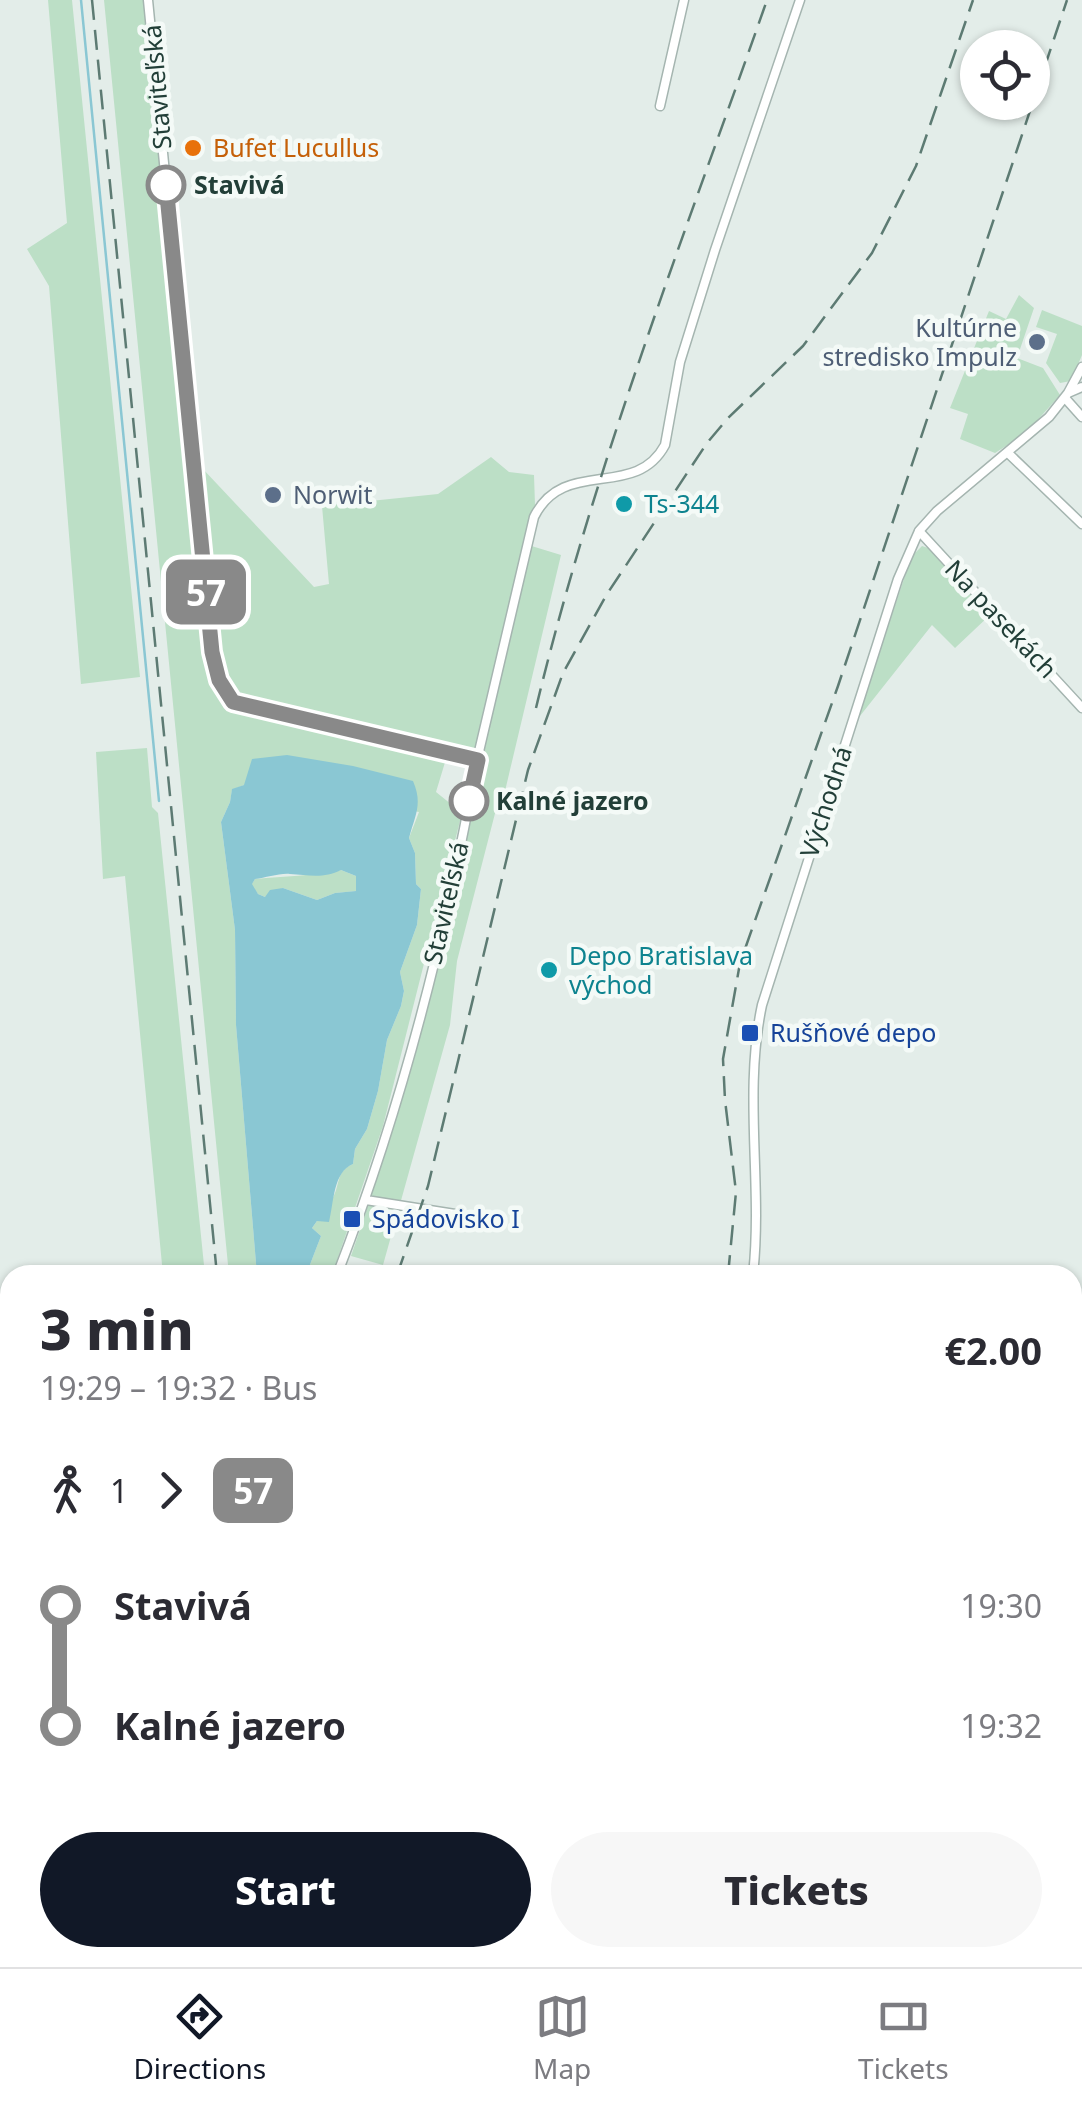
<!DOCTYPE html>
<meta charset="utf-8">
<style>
body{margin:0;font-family:"Noto Sans",sans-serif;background:#f7f7f7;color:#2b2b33;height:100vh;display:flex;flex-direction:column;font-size:38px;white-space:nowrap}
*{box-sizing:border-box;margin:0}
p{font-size:32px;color:#7c7c81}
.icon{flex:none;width:55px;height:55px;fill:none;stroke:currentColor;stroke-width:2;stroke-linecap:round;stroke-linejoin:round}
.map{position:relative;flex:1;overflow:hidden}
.panel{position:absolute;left:0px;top:1265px;width:1082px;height:702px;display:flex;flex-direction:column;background:#fff;border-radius:30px 30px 0 0;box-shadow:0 2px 8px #0004}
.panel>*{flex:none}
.badge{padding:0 20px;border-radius:15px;font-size:35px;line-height:65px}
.tools{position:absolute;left:960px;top:30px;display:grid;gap:20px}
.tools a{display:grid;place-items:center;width:90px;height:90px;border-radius:50%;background:#fff;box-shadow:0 2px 8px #0004;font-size:50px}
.map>.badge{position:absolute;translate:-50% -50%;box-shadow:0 0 0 5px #fff}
.legs{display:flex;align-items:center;gap:15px;height:110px;padding:0 40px;font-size:32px}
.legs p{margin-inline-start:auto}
.headline{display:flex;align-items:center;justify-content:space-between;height:170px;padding:0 40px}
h1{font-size:55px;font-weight:800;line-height:75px}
.cta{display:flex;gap:20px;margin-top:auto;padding:20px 40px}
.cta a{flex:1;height:115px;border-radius:60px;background:#111827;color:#fff;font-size:40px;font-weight:800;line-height:115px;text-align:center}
.cta a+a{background:#f7f7f7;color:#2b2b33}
ul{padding:0 40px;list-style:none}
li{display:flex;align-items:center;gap:35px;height:120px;font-size:38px}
li i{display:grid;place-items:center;width:15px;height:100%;margin:0 12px;background:currentColor}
li i::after{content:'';width:25px;height:25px;margin:-12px;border:8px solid;border-radius:50%;background:#fff}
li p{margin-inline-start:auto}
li:first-child i{background:linear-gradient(#0000 50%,currentColor 0)}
li:last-child i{background:linear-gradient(currentColor 50%,#0000 0)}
.menu{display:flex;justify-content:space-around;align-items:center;height:140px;border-top:2px solid #e1e1e2;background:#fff;font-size:28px;color:#7c7c81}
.menu a{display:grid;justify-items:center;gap:5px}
.menu .on{color:#111827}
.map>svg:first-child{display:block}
.green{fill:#bcdfc6}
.water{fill:#8ac7d3;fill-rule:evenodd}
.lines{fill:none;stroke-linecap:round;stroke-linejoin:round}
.stream{stroke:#8ac7d3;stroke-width:2.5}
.street-casing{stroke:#a5b5b0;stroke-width:11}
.street{stroke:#fff;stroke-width:8}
.rail{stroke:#5d7b73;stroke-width:2.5;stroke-dasharray:20 10;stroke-linecap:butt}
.line-1-casing{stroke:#fff;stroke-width:22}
.line-1{stroke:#898989;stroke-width:15}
.food-dot{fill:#e8710a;stroke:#f4faf7;stroke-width:4}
.stop-1-dot{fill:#fff;stroke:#898989;stroke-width:5}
.service-dot{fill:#5c6f8a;stroke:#f4faf7;stroke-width:4}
.culture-dot{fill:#0f9aa8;stroke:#f4faf7;stroke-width:4}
.transit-dot{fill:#1a4fb4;stroke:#f4faf7;stroke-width:4}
.labels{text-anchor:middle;stroke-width:9;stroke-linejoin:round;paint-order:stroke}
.street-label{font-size:25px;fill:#223f38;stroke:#f4faf7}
.food-label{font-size:25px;fill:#c56008;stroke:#f4faf7;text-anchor:start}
.stop-label{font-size:25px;font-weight:bold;fill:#223f38;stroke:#f4faf7;text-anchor:start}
.service-label{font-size:25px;fill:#4e5e75;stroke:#f4faf7;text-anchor:end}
.culture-label{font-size:25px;fill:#0d838f;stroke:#f4faf7;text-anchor:start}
.transit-label{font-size:25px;fill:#164399;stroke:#f4faf7;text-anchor:start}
</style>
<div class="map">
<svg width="1082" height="1967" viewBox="0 0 1082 1967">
<rect width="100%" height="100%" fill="#e3ede9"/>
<path class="green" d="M48,0H72L140,677L81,684L49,286L27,249L67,223Z
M104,0H144L186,451L314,587L329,584L322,506L438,494L491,457L509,472L534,475L535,505L525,544L561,555L505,791L500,794L457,961L450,1025L383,1265L351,1256C406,1101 439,940 470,778L463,762L446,759L436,792L462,813L383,1126L332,1275H306L321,1236L312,1228C319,1218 326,1209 332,1199C341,1185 335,1171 353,1164L355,1149L367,1129L378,1091L387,1040L401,1006L404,991L400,972L417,925L421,889L416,884L415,853L409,838L419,812L244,785L232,790L230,802L221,822L235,930L236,1025L257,1275H229Z
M1019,295L1034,308L1017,358L1043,368L1060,395L1026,433L995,453L960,439L968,414L950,408L989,311L1006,319Z
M1042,310L1082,326V355L1071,381L1060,383L1046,363L1057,334L1036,327Z
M922,546L928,548L990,615L955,648L932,625L856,721L906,573L913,555Z
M147,748L152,807L158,813L205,1275H163L125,876L103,879L96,752Z
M341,870L356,876L357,891L335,893L317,900L283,888L265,897L258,894L251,885L255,879C285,876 311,876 341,870Z"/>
<path class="water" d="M287,755L353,766L413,781C423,804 415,815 409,838L415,853L416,884L421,889L417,925L400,972L404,991L401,1006L387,1040L378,1091L367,1129L355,1149L353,1164C333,1172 334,1202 329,1222L317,1221L312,1228L321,1236L306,1275H257L236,1025L235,930L221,822L230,802L232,789L244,785L252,759ZM341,870L356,876V891L335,893L317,900L283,888L270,890L265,897L258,894L252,884L255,879C266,878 279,873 290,874C308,875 324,879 341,870Z"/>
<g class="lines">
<path class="stream" d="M81,0L159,801
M240,1958L241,1967"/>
<defs>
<path id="street" d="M148,0L212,652L219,680L233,701L477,760C446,934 401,1110 337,1275
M660,106L684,0
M1068,393L1082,367
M1065,398L1082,417
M1008,453L1082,524
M919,531L1082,708
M477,760L534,517C564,456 635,501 665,445L680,362L715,250L800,0
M366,1200L455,1214
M753,1275C763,1185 743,1094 762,1005L898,579L919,531L937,511L1049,417L1068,393L1082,387
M0,1447H10
M652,1958L658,1967"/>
</defs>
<use href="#street" class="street-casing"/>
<use href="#street" class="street"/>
<path class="rail" d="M92,0L217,1275
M536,708C594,467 685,234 767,0
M397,1275L428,1186L528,770L563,673L607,594L707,443L728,418L803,346L872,253L916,166L973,0
M728,1275L736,1192L725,1100L723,1059L740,963L838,686L1067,0
M249,1958L250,1967
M563,1967L565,1958"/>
</g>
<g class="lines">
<defs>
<path id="line-1" d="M166,185L212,652L219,680L233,702L478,760L469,801"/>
</defs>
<use href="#line-1" class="line-1-casing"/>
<use href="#line-1" class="line-1"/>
</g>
<circle class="food-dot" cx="193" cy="148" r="10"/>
<g class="stop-1-dot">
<circle cx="166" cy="185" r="18"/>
<circle cx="469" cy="801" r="18"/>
</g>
<g class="service-dot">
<circle cx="1037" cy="342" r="10"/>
<circle cx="273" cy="495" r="10"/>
</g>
<g class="culture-dot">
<circle cx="624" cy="504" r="10"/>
<circle cx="549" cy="970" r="10"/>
</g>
<g class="transit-dot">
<rect x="740" y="1023" width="20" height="20" rx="5"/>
<rect x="342" y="1209" width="20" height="20" rx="5"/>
</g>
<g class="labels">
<g class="street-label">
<text transform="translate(157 87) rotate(-95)" y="9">Staviteľská</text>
<text transform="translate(1001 619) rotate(47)" y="9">Na pasekách</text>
<text transform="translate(826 802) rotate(-72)" y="9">Východná</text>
<text transform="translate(446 903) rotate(-77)" y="9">Staviteľská</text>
</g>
<g class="food-label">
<text x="213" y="157">Bufet Lucullus</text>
</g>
<g class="stop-label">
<text x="194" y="194">Stavivá</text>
<text x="496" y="810">Kalné jazero</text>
</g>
<g class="service-label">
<text x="1017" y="337">Kultúrne<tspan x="1017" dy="29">stredisko Impulz</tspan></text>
<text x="293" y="504" text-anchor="start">Norwit</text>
</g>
<g class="culture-label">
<text x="644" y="513">Ts-344</text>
<text x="569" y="965">Depo Bratislava<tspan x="569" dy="29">východ</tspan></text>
</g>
<g class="transit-label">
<text x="770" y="1042">Rušňové depo</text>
<text x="372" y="1228">Spádovisko I</text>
</g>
</g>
</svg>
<div class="tools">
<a><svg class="icon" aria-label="locate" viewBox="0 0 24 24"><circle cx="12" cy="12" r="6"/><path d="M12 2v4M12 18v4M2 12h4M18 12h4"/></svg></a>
</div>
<b class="badge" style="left:206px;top:592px;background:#898989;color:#fff">57</b>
<section class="panel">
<div class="headline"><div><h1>3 min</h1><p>19:29 – 19:32 · Bus</p></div><b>€2.00</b></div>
<div class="legs"><svg class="icon" aria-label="walk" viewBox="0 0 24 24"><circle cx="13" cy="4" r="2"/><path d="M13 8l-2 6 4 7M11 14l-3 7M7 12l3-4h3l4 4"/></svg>1<svg class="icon" aria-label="forward" viewBox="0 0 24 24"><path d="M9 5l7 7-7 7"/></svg><b class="badge" style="background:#898989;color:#fff">57</b></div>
<ul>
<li><i style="color:#898989"></i><b>Stavivá</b><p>19:30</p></li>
<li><i style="color:#898989"></i><b>Kalné jazero</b><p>19:32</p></li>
</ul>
<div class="cta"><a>Start</a><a>Tickets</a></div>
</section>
</div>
<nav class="menu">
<a class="on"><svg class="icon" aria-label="directions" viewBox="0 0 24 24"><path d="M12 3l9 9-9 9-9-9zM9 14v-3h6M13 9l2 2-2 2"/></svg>Directions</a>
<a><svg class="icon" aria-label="map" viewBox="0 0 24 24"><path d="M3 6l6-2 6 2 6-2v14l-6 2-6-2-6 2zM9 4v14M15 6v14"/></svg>Map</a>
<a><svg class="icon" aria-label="tickets" viewBox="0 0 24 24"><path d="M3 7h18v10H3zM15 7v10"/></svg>Tickets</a>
</nav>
